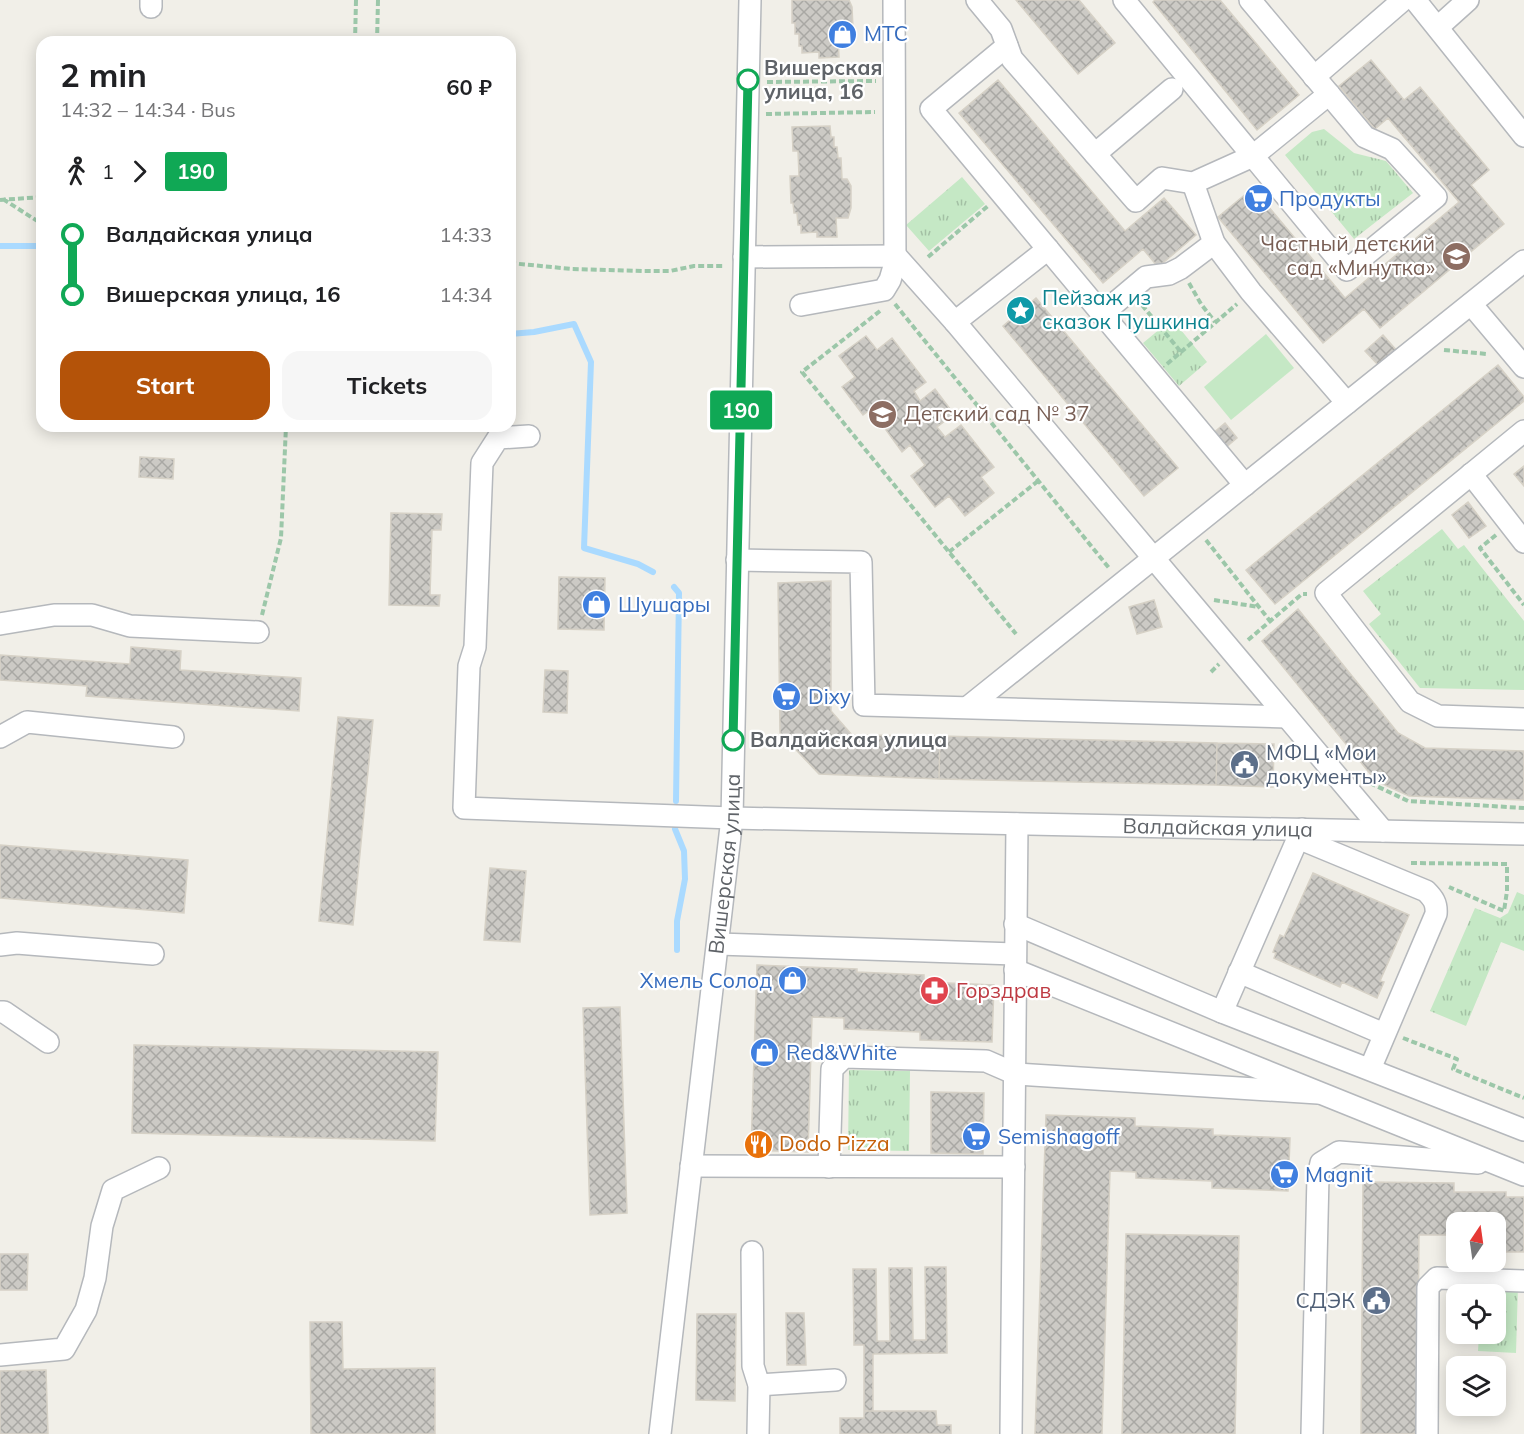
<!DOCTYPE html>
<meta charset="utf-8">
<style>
body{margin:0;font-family:Mulish,sans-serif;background:#f6f6f6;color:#202124;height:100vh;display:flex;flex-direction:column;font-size:22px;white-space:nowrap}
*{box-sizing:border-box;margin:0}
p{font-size:20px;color:#757577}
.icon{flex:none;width:33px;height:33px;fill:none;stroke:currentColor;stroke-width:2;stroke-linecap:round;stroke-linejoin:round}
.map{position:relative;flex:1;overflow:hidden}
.details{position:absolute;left:36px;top:36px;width:480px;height:396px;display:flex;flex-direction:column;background:#fff;border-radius:18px;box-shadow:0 3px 15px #0003}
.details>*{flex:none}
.badge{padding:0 12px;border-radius:4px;font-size:21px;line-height:39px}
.needle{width:39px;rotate:13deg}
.fabs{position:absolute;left:1446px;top:1212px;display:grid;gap:12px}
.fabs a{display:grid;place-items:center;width:60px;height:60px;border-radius:12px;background:#fff;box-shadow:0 3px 15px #0003;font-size:30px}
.map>.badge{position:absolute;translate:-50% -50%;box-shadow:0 0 0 3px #fff}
.legs{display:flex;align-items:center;gap:9px;height:66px;padding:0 24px;font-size:20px}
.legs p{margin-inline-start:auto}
.overview{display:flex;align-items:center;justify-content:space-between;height:102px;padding:0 24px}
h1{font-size:33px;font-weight:700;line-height:45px}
.primary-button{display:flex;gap:12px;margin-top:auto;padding:12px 24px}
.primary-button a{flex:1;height:69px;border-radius:18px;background:#b45309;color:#fff;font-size:24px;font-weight:700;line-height:69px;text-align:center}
.primary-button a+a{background:#f6f6f6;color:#202124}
ul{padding:0 24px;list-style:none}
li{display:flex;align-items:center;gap:21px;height:60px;font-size:22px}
li i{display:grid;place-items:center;width:9px;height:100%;margin:0 8px;background:currentColor}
li i::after{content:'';width:15px;height:15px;margin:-8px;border:4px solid;border-radius:50%;background:#fff}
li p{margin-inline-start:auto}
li:first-child i{background:linear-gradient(#0000 50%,currentColor 0)}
li:last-child i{background:linear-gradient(currentColor 50%,#0000 0)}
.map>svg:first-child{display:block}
.park{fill:url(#park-tufts)}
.pitch{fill:#c5e8c5}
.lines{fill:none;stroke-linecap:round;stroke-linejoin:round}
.stream{stroke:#aadaff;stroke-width:6}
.building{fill:url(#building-cross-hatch);stroke:#d6d1c6;stroke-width:1.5}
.minor-casing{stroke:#b5b8bc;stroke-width:24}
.path{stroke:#9cc7a9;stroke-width:4;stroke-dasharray:6 3;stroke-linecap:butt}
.minor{stroke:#fff;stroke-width:21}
.line-1-casing{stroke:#fff;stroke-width:14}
.line-1{stroke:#10a855;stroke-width:9}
.stop-1-dot{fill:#fff;stroke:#10a855;stroke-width:3}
.labels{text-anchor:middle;stroke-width:4.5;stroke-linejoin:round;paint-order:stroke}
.shop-label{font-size:21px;fill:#366cbe;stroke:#fff;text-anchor:start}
.stop-label{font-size:21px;font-weight:bold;fill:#5f6368;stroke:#fff;text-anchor:start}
.education-label{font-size:21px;fill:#785e54;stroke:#fff;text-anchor:end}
.culture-label{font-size:21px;fill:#0d838f;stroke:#fff;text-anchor:start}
.service-label{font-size:21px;fill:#4e5e75;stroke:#fff;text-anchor:start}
.street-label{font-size:21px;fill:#5f6368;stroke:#fff}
.health-label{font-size:21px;fill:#be3a42;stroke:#fff;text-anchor:start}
.food-label{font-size:21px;fill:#c56008;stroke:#fff;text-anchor:start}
</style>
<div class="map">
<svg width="1524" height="1434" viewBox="0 0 1524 1434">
<defs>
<pattern id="park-tufts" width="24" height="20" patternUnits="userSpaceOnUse" patternTransform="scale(1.5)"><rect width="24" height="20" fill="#c5e8c5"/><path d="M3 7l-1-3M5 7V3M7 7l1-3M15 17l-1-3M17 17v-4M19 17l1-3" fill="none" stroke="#a3c0a4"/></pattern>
<pattern id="building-cross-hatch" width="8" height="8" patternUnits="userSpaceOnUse" patternTransform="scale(1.5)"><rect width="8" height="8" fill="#cccac5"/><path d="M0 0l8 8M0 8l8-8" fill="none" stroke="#a9a8a4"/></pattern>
</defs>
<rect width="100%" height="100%" fill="#f1efe8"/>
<path class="park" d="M1324,129L1354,153L1386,161L1413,193L1354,239L1285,155L1312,132Z
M962,177L985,204L929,251L906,225Z
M1172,319L1207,362L1179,386L1143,343Z
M1442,529L1458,549L1464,545L1524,621V690L1420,688L1369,624L1381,614L1363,591Z
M1517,892L1524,895V951L1501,942L1466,1026L1430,1011L1475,908L1500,918L1508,913Z
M849,1070L910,1071L909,1151L848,1150Z
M1455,1283L1518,1285L1516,1353L1478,1351L1479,1334H1496V1294H1456V1327H1454Z"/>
<path class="pitch" d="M1266,334L1294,368L1231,420L1204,387Z"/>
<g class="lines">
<path class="stream" d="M0,246H42
M510,334L534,332L574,324L591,362L584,548L638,564L653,572
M674,587L679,593L676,801
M675,829L684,851L685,879L677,921V950"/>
</g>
<path class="building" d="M792,0H849L852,7L853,29L849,38H838L839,57L819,58V52L802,53V46H799V34H795V23H792Z
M1016,0H1079L1115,43L1078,74Z
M1155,0H1220L1299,95L1257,130L1153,2Z
M1371,60L1404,100L1420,87L1489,170L1471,185L1504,224L1380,328L1364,309L1323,343L1218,217L1253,188L1345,298L1459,202L1388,118L1375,129L1339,86Z
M998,80L1125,231L1164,198L1196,235L1158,267L1143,249L1103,283L959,113Z
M830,126L831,137H834V147H837L838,158H841L842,179H847L851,186V208L848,218H836L837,237H817V232L801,233V225H798L797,213H794L793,203H791L790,176H799L798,151H793L792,127Z
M1036,298L1178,468L1144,496L1003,326Z
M1383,335L1398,352L1380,367L1365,351Z
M866,336L877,350L892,338L926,382L914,391L920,401L935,389L954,414L937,427L945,437L961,425L994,467L981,477L994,493L965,516L949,496L935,507L911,476L925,465L910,445L902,452L886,430L892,426L876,405L863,415L842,387L855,377L839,356Z
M1498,365L1524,397V401L1275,604L1246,570Z
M1225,423L1237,438L1224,449L1212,434Z
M140,457L174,459L173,479L139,477Z
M1524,466V486L1514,474Z
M1468,502L1486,526L1469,538L1452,515Z
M391,513L442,514L441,530H432L430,595H440L439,606L389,605Z
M559,577L605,578L604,630L558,629Z
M831,581V711L852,735L940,736L939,779L819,774L780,733L778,583Z
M1154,600L1162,627L1137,634L1129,607Z
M1298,609L1398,733L1425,748L1524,751V800L1409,796L1376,781L1262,641Z
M131,647L181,651L180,670L301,678L299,711L86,696L87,686L0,680V655L130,664Z
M545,670L568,671L567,713L543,712Z
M338,717L373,720L353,925L319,921Z
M940,736L1217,743L1216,785L939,779Z
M1217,743L1274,744L1273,787L1216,785Z
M0,845L188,860L184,913L0,898Z
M490,868L526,871L520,942L484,940Z
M1313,873L1409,915L1380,981L1384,982L1377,998L1342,982L1340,987L1274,958L1276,953L1273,952L1280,935L1284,937Z
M757,965L857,969V972L924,975V982L994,985L992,1042L920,1040V1032L844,1029V1018L812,1017L808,1152L751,1150Z
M620,1007L627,1213L590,1215L583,1008Z
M134,1045L438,1052L435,1141L132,1133Z
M931,1092L984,1093L983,1154L931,1153Z
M1046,1115L1135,1118V1126L1213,1129V1135L1290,1138L1288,1191L1212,1188V1181L1136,1178V1172L1110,1171L1102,1434H1035Z
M1363,1182L1454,1183V1192H1506V1197H1524V1252H1496V1222H1456V1244L1451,1243V1235H1419L1417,1434H1361Z
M1126,1234L1239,1236L1235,1434H1122Z
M0,1254H28L27,1290H0Z
M925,1267H946L947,1353L873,1354V1411H864V1345H854L853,1269H876L877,1341H890L889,1268H912L913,1340H926Z
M786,1313H804L806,1365H787Z
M697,1314H736L735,1401L696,1400Z
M310,1322H342L343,1369L435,1368V1434H311Z
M46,1370L48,1434H0V1371Z
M864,1411H936L937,1425H951V1434H840V1418H864Z"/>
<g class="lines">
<defs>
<g id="minor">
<path d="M977,0L1001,29L1012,59L1136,201L1162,178L1193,183L1253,156L1329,94"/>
<path d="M1124,0L1347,270L1436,197L1392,149L1365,137L1250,0"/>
<path d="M1415,0L1524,136"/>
<path d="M151,7V0"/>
<path d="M1438,27L1468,0"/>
<path d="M1007,46L931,109L1245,485"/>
<path d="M1314,77L1403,0"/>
<path d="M1095,154L1172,89"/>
<path d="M1193,183L1214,243L1251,292L1347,403"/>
<path d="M744,257L896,256L955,322L1383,831"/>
<path d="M1471,304L1524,367"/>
<path d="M801,305L884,290L890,280L895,263L894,0"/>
<path d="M1102,314L1146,277L1169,274L1181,268L1214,243"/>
<path d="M955,322L1048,249"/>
<path d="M1524,431L1326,593L1410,702L1438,716L1524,719"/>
<path id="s1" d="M529,436L498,438L482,463L475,647L469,666L464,808L732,818L1524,834"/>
<path d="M1471,474L1524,542"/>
<path d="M737,560L861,562L864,705L1287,717"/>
<path d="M0,624L54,615H92L130,626L258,632"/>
<path d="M968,707L1524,261"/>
<path d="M0,737L27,722L173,737"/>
<path d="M1298,838L1426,891C1433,898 1437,903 1436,914L1370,1069"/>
<path d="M1015,924L1222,1012L1524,1130"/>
<path d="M718,944L1015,954"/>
<path d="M0,945L17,943L153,954"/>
<path d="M1015,970L1524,1175"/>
<path d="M1239,972L1384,1034"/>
<path d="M0,1012H4L48,1042"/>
<path d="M1222,1012L1302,829"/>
<path d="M691,1166L1014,1167"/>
<path d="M829,1167L832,1069L844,1057L986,1061L1016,1074L1318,1093"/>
<path d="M752,1252L753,1366L759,1385L758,1434"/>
<path d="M0,1355L64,1349L86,1310L95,1278L102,1226L113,1190L159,1168"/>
<path d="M759,1385L835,1380"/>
<path id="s2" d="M660,1434L732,818L750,0"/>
<path d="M1011,1434L1017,824"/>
<path d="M1312,1434L1318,1176L1321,1163L1339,1152L1478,1163"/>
<path d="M1427,1434L1428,1287L1437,1278L1524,1281"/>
</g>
</defs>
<use href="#minor" class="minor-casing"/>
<path class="path" d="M355,42L356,0
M377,42L378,0
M767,82L876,81
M766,114L875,112
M3,199L42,224
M0,200L42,197
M928,257L989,205
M510,263L572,269L642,271H670L694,266H724
M1189,283L1201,304L1215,322
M895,304L1109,568
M1142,305L1181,352
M880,311L802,372L1016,634
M1444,350L1487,354
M1167,364L1237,304
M1496,535L1480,548L1524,605
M1206,540L1270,621
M949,552L1038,481
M1214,600L1259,607
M262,615L281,538L286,426
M1248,640L1302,594H1307
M1211,672L1219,664
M1370,783L1408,801L1524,808
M1411,863L1507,864V891L1504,911L1449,887
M1403,1038L1457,1059L1453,1069L1524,1098"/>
<use href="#minor" class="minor"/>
</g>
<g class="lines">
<defs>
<path id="line-1" d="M733,740L748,80"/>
</defs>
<use href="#line-1" class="line-1-casing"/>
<use href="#line-1" class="line-1"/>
</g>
<defs>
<symbol id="shop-disc" viewBox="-11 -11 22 22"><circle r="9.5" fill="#3f7fe0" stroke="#fff"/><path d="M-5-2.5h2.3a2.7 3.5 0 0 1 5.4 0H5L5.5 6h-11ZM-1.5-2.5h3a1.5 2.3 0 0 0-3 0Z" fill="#fff"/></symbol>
<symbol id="supermarket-disc" viewBox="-11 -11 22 22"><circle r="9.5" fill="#3f7fe0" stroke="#fff"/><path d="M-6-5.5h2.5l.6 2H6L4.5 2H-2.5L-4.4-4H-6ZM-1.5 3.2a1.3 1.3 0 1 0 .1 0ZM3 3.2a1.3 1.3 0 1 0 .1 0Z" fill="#fff"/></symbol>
<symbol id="school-disc" viewBox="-11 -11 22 22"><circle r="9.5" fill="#8d6e63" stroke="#fff"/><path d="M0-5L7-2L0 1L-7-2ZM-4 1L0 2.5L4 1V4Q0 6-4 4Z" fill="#fff"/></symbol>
<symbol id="sight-disc" viewBox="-11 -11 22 22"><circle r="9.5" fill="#0f9aa8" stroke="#fff"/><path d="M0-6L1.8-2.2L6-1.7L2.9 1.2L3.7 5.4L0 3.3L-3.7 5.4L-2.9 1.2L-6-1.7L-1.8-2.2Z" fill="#fff"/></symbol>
<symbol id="civic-disc" viewBox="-11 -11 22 22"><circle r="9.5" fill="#5c6f8a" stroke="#fff"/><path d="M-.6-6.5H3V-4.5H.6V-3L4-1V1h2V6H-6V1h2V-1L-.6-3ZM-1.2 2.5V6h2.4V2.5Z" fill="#fff"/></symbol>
<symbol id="pharmacy-disc" viewBox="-11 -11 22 22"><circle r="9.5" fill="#e0444e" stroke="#fff"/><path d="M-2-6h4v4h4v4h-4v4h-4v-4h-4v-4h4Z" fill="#fff"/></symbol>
<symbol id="restaurant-disc" viewBox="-11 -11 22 22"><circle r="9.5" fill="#e8710a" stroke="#fff"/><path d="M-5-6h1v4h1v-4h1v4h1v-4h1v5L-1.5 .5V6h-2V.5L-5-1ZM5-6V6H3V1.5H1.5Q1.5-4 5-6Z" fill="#fff"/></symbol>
</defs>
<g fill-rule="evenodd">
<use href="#shop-disc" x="826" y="18" width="33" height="33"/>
<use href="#supermarket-disc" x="1242" y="182" width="33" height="33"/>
<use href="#school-disc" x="1440" y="240" width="33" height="33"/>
<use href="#sight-disc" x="1004" y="294" width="33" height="33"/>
<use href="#school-disc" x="866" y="398" width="33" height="33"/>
<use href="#shop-disc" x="580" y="588" width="33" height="33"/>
<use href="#supermarket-disc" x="770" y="680" width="33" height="33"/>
<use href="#civic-disc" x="1228" y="748" width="33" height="33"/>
<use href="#shop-disc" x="776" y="964" width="33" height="33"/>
<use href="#pharmacy-disc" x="918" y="974" width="33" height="33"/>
<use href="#shop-disc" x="748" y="1036" width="33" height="33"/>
<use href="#supermarket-disc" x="960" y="1120" width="33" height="33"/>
<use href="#restaurant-disc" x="742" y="1128" width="33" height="33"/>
<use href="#supermarket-disc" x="1268" y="1158" width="33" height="33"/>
<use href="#civic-disc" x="1360" y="1284" width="33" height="33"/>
</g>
<g class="stop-1-dot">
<circle cx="748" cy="80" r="10"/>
<circle cx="733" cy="740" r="10"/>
</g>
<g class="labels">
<g class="shop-label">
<text x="864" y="41">МТС</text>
<text x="1279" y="206">Продукты</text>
<text x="618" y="612">Шушары</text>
<text x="808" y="704">Dixy</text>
<text x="772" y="988" text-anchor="end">Хмель Солод</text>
<text x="786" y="1060">Red&amp;White</text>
<text x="998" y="1144">Semishagoff</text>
<text x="1305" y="1182">Magnit</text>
</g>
<g class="stop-label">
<text x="764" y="75">Вишерская<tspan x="764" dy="24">улица, 16</tspan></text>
<text x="750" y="747">Валдайская улица</text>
</g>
<g class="education-label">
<text x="1435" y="251">Частный детский<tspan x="1435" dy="24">сад «Минутка»</tspan></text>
<text x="904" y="421" text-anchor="start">Детский сад № 37</text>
</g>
<g class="culture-label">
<text x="1042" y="305">Пейзаж из<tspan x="1042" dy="24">сказок Пушкина</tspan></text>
</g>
<g class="service-label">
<text x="1266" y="760">МФЦ «Мои<tspan x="1266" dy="24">документы»</tspan></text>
<text x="1355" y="1308" text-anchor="end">СДЭК</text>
</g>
<g class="street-label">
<text dy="7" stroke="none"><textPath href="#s1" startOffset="1161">Валдайская улица</textPath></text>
<text dy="7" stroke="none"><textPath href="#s2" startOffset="574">Вишерская улица</textPath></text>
</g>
<g class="health-label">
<text x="956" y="998">Горздрав</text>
</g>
<g class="food-label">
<text x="779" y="1151">Dodo Pizza</text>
</g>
</g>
</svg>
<div class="fabs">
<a><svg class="needle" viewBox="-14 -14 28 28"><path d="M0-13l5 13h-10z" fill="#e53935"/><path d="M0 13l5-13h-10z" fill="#757577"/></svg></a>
<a><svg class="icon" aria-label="locate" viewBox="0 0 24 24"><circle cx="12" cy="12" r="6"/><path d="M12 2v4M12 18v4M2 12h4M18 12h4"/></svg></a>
<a><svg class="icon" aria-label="layers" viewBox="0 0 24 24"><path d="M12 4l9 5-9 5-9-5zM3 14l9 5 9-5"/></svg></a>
</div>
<b class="badge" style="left:741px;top:410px;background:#10a855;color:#fff">190</b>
<section class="details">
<div class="overview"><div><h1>2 min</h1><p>14:32 – 14:34 · Bus</p></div><b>60 ₽</b></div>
<div class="legs"><svg class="icon" aria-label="walk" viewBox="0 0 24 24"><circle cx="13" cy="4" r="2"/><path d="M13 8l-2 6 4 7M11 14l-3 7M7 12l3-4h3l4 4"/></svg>1<svg class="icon" aria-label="forward" viewBox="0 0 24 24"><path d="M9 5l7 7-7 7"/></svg><b class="badge" style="background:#10a855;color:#fff">190</b></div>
<ul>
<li><i style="color:#10a855"></i><b>Валдайская улица</b><p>14:33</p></li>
<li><i style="color:#10a855"></i><b>Вишерская улица, 16</b><p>14:34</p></li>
</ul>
<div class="primary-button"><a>Start</a><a>Tickets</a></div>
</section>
</div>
